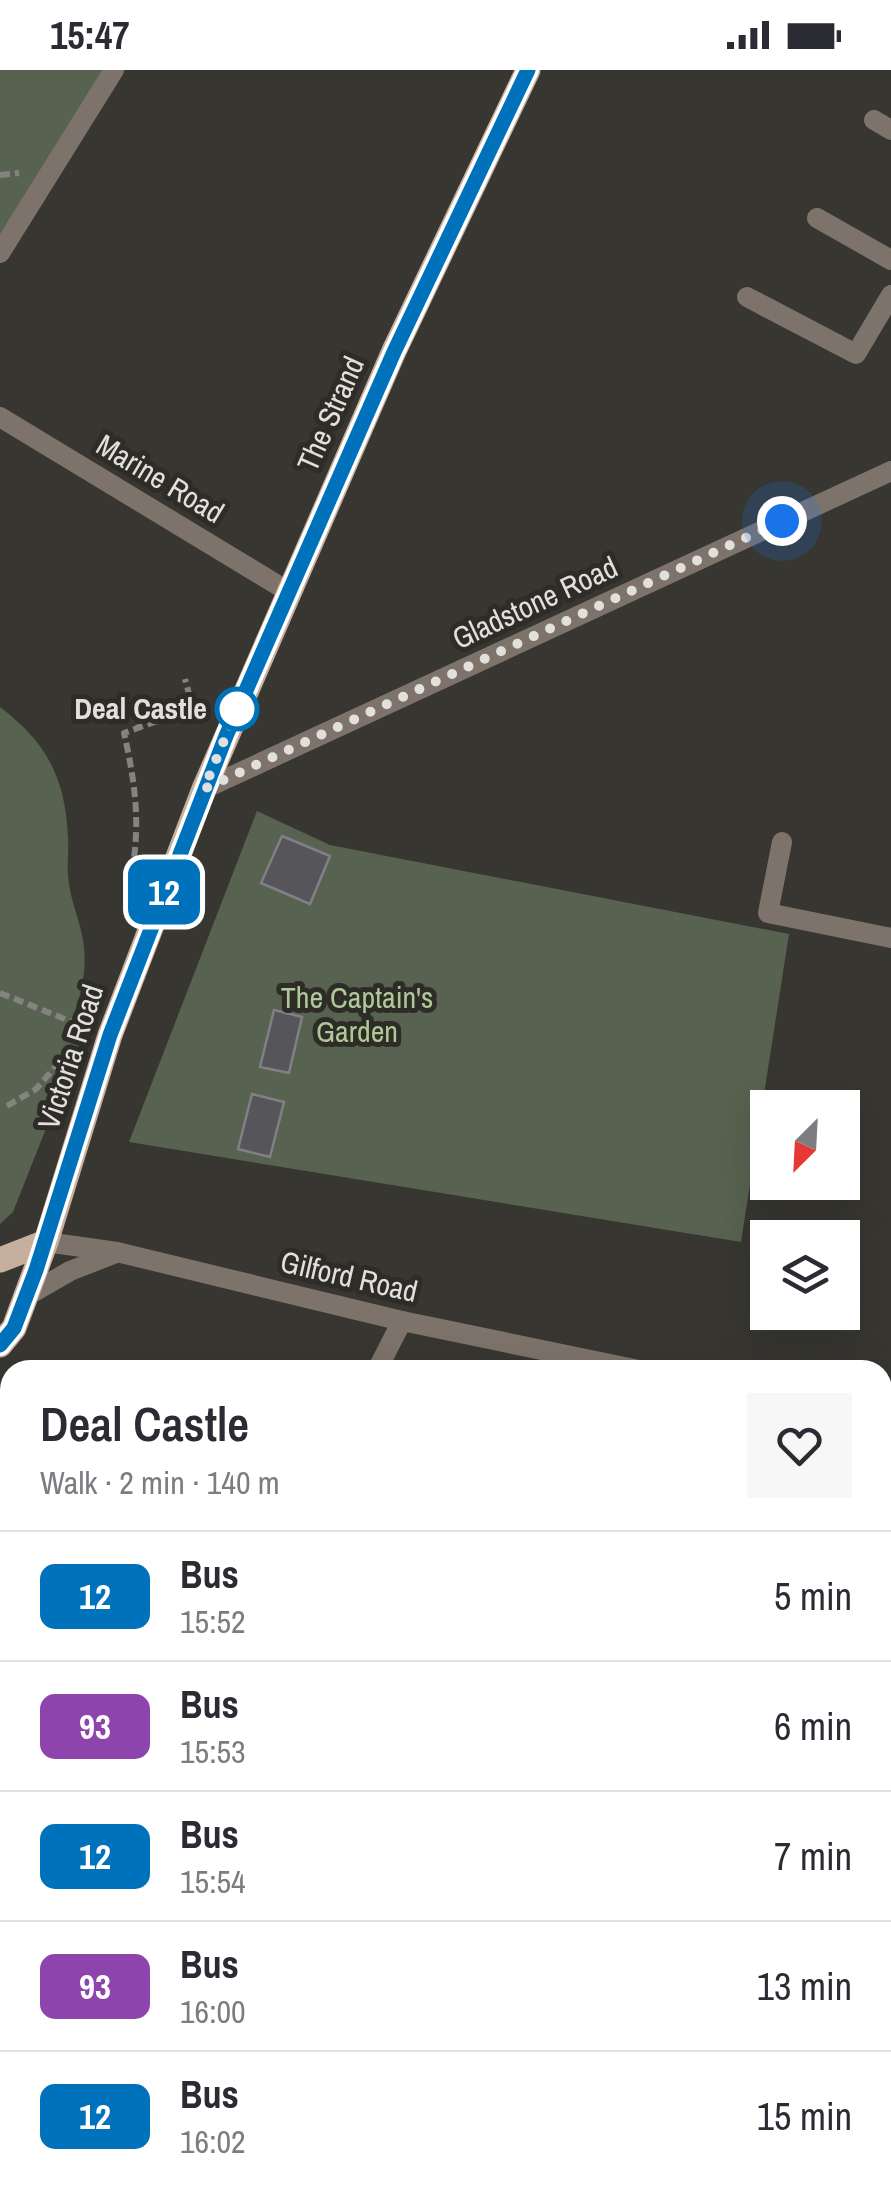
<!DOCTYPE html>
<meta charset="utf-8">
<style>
body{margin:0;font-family:"Archivo Narrow",sans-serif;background:#f7f7f7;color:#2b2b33;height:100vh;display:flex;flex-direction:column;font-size:38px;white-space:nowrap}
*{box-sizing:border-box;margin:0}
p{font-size:32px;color:#7c7c81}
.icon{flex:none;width:55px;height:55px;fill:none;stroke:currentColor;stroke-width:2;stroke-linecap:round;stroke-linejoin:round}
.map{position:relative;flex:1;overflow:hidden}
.drawer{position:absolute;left:0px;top:1290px;width:892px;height:842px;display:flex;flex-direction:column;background:#fff;border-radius:30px 30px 0 0;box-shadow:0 10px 40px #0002}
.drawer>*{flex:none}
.badge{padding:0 20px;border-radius:15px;font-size:35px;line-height:65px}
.needle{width:65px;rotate:204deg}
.fabs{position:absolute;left:750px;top:1020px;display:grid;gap:20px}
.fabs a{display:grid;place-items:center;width:110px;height:110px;border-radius:0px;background:#fff;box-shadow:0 10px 40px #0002;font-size:50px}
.you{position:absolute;width:50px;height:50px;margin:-25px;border:8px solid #fff;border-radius:50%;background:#1a73e8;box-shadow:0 0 0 15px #1a73e833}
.map>.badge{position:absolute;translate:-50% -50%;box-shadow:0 0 0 5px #fff}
.round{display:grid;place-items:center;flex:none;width:105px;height:105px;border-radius:0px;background:#f7f7f7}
.summary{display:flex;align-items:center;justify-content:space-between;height:170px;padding:0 40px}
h1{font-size:48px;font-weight:600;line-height:75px}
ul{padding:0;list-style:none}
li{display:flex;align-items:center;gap:30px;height:130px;padding:0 40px;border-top:2px solid #e1e1e2}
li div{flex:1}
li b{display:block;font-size:38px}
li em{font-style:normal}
li .badge{min-width:110px;font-weight:700;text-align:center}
.status{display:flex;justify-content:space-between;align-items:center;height:70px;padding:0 50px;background:#fff;direction:ltr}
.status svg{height:28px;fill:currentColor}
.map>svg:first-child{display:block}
.green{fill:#586250}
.building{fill:#55555a;stroke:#818086;stroke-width:2.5}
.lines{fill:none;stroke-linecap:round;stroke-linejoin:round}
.path{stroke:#84837f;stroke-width:6;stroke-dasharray:10 5;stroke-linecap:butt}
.service{stroke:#7e736b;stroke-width:20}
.minor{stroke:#7e736b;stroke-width:20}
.tertiary{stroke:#7e736b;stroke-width:20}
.primary{stroke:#c6af9e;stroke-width:25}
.line-casing{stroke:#fff;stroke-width:22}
.line{stroke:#0072bc;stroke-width:15}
.walk{stroke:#e1e0dd;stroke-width:10;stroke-dasharray:0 18}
.stop-dot{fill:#fff;stroke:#0072bc;stroke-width:5}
.labels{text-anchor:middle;stroke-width:10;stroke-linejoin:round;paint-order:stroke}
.street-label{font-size:30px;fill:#e1e0dd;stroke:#2d2c27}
.stop-label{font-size:30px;font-weight:bold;fill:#e1e0dd;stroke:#2d2c27;text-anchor:end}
.park-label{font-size:30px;fill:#afc897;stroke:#2d2c27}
</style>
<div class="status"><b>15:47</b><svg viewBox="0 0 49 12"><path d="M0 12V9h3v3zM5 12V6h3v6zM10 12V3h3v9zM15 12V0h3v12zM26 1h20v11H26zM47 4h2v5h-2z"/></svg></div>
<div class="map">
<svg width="891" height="2131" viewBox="0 0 891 2131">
<rect width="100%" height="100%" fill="#373631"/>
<path class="green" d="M0,0H114L0,183Z
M0,637C47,673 65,707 68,767C69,780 67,793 68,805C69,826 78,845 82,865C90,901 79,936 63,969L79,975L13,1142L0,1154Z
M257,741L330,775L789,864L741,1172L129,1072Z"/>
<path class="building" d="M282,766L330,786L310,834L261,813Z
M274,940L302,947L289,1003L260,997Z
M252,1024L284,1032L270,1087L238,1079Z"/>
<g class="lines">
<path class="path" d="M0,105L19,103
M133,640L139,657
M134,826L127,824C142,765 137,721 124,663L193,638L185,609
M0,923L85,957
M7,1036L36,1019L70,980L77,982"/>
<path class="service" d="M874,50L891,60
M817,148L891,190"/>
<path class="minor" d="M0,183L114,0
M747,227L856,284L891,225
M0,347L289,522
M204,719L891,401
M782,772L768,843L891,868
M377,1300L402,1251
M0,1547L10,1552
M882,1573L891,1574
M882,1677L891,1654
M0,1785L10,1790
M359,2131L363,2122
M720,2131L723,2122"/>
<path class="tertiary" d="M46,1172L117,1182L402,1251L639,1300
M25,1227L70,1201L116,1183
M882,1350L891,1352"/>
<path class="primary" d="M0,1190L46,1172
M0,1275L14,1258L46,1172L110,965L204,719L394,281L528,0"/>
</g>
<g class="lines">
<defs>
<path id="line" d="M0,1275L14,1258L36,1200L110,965L226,666L394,282L528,0"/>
</defs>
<use href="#line" class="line-casing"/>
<use href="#line" class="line"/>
<path class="walk" d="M237,639L204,719L782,451"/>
</g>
<circle class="stop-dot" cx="237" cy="639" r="20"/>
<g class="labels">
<g class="street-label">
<text transform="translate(331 344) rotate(-66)" y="10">The Strand</text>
<text transform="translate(160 409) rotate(31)" y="10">Marine Road</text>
<text transform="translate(535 533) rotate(-25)" y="10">Gladstone Road</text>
<text transform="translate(71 987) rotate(-72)" y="10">Victoria Road</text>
<text transform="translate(349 1207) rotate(13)" y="10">Gilford Road</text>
</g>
<g class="stop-label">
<text x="207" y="649">Deal Castle</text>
</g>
<g class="park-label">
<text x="357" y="938">The Captain's<tspan x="357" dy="34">Garden</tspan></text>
</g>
</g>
</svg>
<div class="fabs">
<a><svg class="needle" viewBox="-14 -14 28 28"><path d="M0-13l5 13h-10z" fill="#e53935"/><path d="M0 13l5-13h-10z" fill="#7c7c81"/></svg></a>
<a><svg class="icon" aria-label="layers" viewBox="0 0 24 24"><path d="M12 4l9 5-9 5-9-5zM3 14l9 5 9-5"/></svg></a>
</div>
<div class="you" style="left:782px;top:451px"></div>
<b class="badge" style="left:164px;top:822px;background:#0072bc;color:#fff">12</b>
<section class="drawer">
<div class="summary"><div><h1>Deal Castle</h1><p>Walk · 2 min · 140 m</p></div><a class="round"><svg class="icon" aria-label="heart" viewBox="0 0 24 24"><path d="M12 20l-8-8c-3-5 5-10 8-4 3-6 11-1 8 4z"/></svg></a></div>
<ul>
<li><span class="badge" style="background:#0072bc;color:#fff">12</span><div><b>Bus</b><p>15:52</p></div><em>5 min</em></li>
<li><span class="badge" style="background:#8e44ad;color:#fff">93</span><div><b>Bus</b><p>15:53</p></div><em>6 min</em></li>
<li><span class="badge" style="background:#0072bc;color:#fff">12</span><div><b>Bus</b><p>15:54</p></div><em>7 min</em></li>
<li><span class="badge" style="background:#8e44ad;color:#fff">93</span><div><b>Bus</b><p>16:00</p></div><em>13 min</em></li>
<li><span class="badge" style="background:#0072bc;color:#fff">12</span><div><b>Bus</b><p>16:02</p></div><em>15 min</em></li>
</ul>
</section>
</div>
